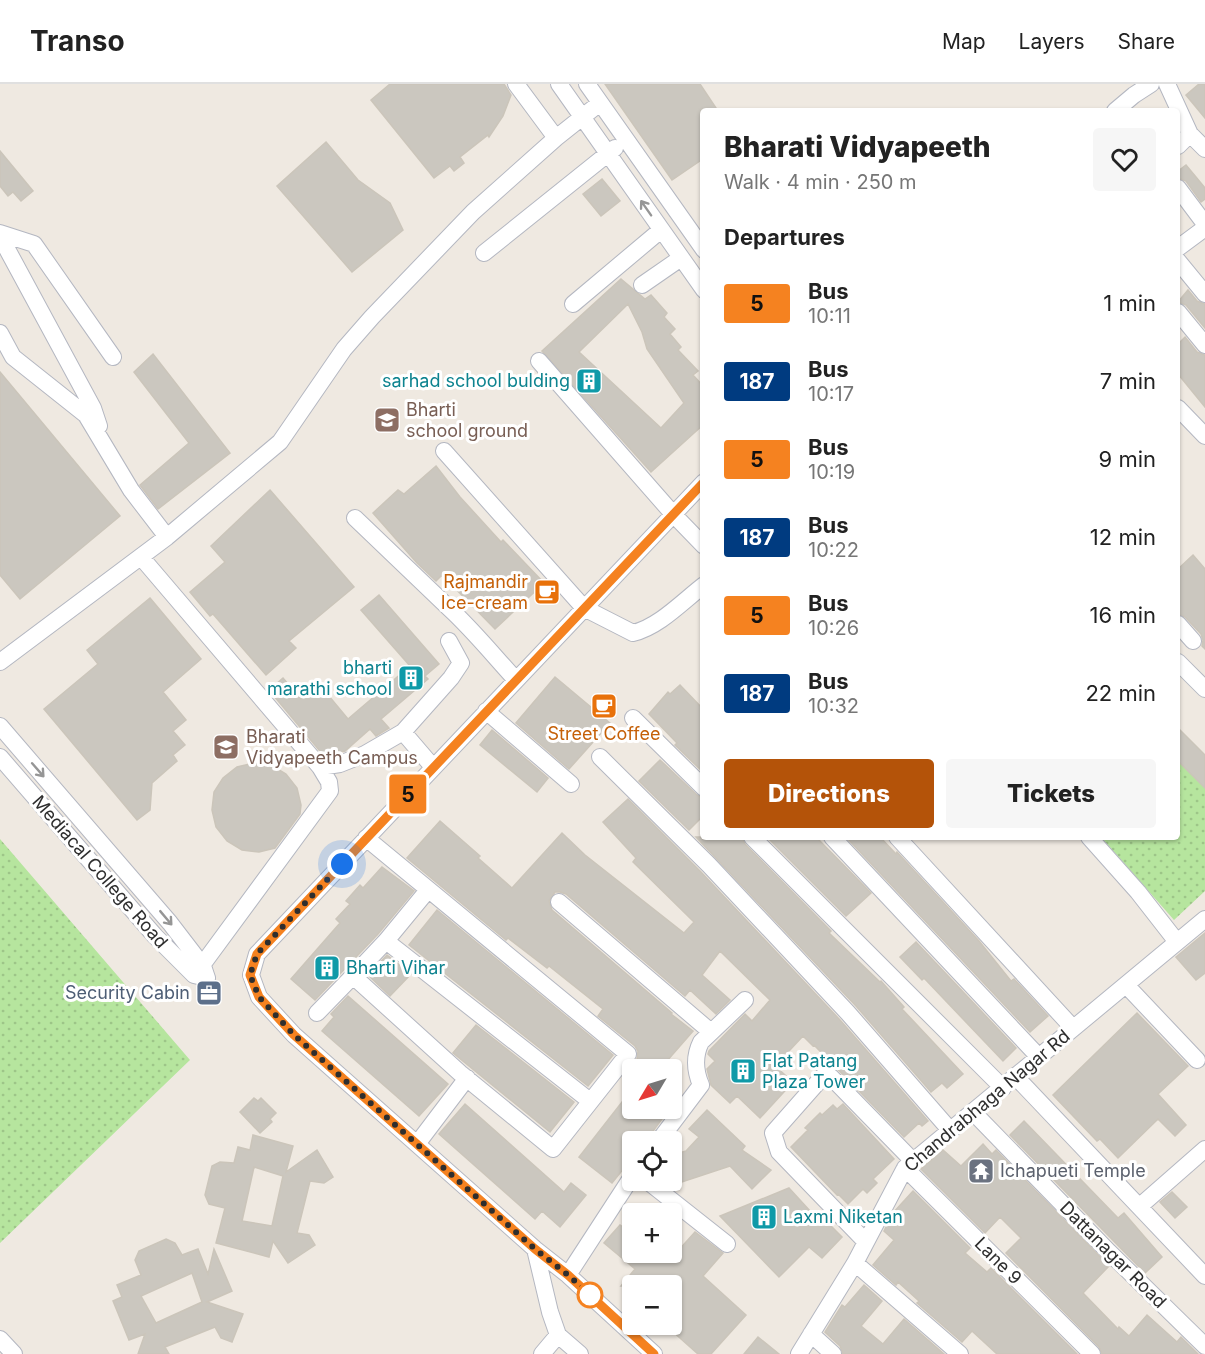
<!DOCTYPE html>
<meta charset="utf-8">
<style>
body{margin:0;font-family:Inter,sans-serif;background:#f6f6f6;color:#222;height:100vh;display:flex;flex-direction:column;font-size:22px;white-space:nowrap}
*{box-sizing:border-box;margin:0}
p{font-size:20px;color:#767676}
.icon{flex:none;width:33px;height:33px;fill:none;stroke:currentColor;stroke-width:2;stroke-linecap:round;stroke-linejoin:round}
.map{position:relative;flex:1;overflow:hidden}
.sheet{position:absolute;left:700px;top:24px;width:480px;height:732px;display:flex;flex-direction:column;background:#fff;border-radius:6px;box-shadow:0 2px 4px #0004}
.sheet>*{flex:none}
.badge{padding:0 12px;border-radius:4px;font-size:21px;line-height:39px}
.needle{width:39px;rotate:232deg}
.controls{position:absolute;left:622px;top:975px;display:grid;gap:12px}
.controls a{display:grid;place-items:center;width:60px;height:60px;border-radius:6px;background:#fff;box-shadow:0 2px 4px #0004;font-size:30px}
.you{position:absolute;width:30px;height:30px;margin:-15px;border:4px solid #fff;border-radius:50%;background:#1a73e8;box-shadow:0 0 0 9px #1a73e833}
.map>.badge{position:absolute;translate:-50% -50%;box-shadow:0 0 0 3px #fff}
h2{padding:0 24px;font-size:22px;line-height:54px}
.round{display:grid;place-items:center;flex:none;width:63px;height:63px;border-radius:6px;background:#f6f6f6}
.head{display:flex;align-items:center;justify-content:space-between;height:102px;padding:0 24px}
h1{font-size:28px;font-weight:800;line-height:45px}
.primary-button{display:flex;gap:12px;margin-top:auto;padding:12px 24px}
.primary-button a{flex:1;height:69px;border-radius:6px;background:#b45309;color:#fff;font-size:24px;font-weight:800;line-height:69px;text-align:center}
.primary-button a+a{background:#f6f6f6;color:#222}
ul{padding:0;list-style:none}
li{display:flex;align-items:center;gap:18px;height:78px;padding:0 24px}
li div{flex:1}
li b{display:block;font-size:22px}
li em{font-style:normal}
li .badge{min-width:66px;font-weight:700;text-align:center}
header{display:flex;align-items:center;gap:36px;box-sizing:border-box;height:84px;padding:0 30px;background:#fff;border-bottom:2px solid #e0e0e0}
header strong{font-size:28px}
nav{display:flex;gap:33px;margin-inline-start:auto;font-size:21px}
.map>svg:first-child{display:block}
.grass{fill:url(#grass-dots)}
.building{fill:#cbc7bf;stroke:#cbc5ba;stroke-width:1.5;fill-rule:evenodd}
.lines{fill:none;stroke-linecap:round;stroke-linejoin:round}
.minor-casing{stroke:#b4b7c1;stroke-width:18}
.minor{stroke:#fff;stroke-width:16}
.oneway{stroke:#969696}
.line-casing{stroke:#fff;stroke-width:14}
.line{stroke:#f58220;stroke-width:9}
.walk{stroke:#2e2e2e;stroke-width:6;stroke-dasharray:0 10.8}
.stop-dot{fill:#fff;stroke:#f58220;stroke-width:3}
.labels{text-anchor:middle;stroke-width:6;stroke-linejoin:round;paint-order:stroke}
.culture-label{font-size:18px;fill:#0d838f;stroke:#fff;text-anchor:start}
.education-label{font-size:18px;fill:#785e54;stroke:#fff;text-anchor:start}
.food-label{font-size:18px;fill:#c56008;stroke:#fff;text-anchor:end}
.street-label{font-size:18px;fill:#2e2e2e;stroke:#fff}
.service-label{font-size:18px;fill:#4e5e75;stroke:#fff;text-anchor:end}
.worship-label{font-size:18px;fill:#5b616d;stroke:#fff;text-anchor:start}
</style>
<header>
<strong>Transo</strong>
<nav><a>Map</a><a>Layers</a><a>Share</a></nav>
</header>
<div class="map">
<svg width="1205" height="1270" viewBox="0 0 1205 1270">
<defs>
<pattern id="grass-dots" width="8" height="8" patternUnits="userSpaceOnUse" patternTransform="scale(1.5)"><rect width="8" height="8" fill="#b6e59e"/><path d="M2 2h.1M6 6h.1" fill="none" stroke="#9dc588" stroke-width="1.8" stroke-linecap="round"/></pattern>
</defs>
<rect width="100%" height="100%" fill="#efe9e1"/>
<path class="grass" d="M1178,672L1205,701V807L1174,836L1101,753H1178Z
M0,755L190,976L0,1159Z"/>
<path class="building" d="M390,0H504L511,11L503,32L489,53L488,51L460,73L464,79L454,87L450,82L434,94L371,16Z
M605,0H700L718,27H704V74L672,96Z
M1199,0H1205V34L1186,11Z
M326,58L358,96L390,119L403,146L352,188L277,102Z
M0,67L33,107L21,117L13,108L8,112L0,102Z
M1186,81L1205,104V115L1201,118L1186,97L1178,94V87Z
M602,95L620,117L601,132L583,110Z
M621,195L645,215L651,211L667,229L664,233L675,245L670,250L681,263L678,266L698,287L693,291L704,303V340L651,388L542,267ZM628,220L642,248L647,265L684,319L661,344L579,268Z
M1188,206L1197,217L1205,220V244L1186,221L1178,218Z
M1185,253L1197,268L1205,271V323L1178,290V260Z
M153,270L230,369L158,425L140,401L189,359L134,288Z
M0,288L120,432L20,515L0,491Z
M436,382L460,413L501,458L503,456L544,499L495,545L442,491L436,497L417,479L373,429L398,406L404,410Z
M270,406L354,503L289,557L296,564L266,591L213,530L210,532L190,508L225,478L211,462Z
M1193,471L1205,485V565L1202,562L1203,556L1201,550L1185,533L1178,530V485Z
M379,511L439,580L425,592L428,595L381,635L389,644L376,652L370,645L345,667L338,669L336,667L333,670L324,672L269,606L283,594L301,615L319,600L348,635L410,582L361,526Z
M150,514L201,575L163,608L186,636L173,647L185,661L173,671L177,677L152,699L150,726L137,736L44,625L98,580L87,566Z
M555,593L610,639L569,685L516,639Z
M680,601L704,626V689L675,661L677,659L649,630L668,608L670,610Z
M1178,644L1205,671V704L1178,677Z
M492,646L548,694L537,708L480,661Z
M660,676L697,711L704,714V731L689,746L639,697Z
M254,679L271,681L286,690L297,704L301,721L300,730L275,764L259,768L242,766L227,757L216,743L212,726L214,708L223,694L237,683Z
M628,715L701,788L840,936L928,1037L922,1042L919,1039L904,1053L814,961L813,962L803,952L775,982L793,998L760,1034L737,1012L730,1019L711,1001L707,985L715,977L708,970L709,967L745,930L752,937L770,916L720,867L702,891L730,916L716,930L690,906L685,912L566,810L560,808H555L549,817L552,826L672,929L671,930L693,947L666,978L676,986H651L637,975L638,967L635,962L598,932L603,925L549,882L547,884L508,854L506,856L407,774L440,737L480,772L478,774L512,804L562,749L585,771L684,849L694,838L633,778L636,774L603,738Z
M696,753H742L745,760L831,847L829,849L880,898L881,897L904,923L902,925L963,990L947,1004L942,999L931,1008L856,922Z
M767,753H816L871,809L846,832Z
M846,753H880L896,770L897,768L979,857L1011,897L1014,895L1048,932L1030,948Z
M382,783L414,807L378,850L315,916L291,895L340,839L336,835L350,820L346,817L360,801L363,804Z
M437,826L613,971L588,1002L409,861Z
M1205,849V889L1196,896L1176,873Z
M916,858L1016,964L1003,977L924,894L922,896L900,873Z
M387,871L411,890L390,912L368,891Z
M348,912L448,1000L419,1032L322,947L334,933L331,930Z
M1137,929L1188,982L1158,1010L1186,1041L1175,1052L1158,1035L1118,1074L1100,1055L1097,1057L1053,1011Z
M476,941L574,1018L550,1048L453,969Z
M633,1004V1024H670L645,1058H633V1073L612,1099L579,1073Z
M254,1014L258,1017L261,1014L276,1029L270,1035L272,1038L260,1049L240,1028Z
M465,1020L564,1108L571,1099L586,1111L560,1143L542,1127L535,1135L439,1050Z
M843,1020L894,1075L873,1095L877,1099L867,1109L863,1105L848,1120L838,1110L837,1111L791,1063L808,1046L805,1044L820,1029L822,1031L833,1021L837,1025Z
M707,1026L745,1062L742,1066L771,1086L752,1105L730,1082L682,1098L672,1088V1071L686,1067L699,1053L689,1045Z
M1024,1037L1118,1134L1124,1129L1162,1173L1145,1189L1010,1051Z
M253,1051L293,1062L286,1088L317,1066L333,1093L324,1099L310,1097L297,1149L309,1151L315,1161L288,1179L273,1157L269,1173L216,1159L225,1124L209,1120L205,1111L212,1082L220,1078L234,1079L238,1063L250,1066ZM254,1083L283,1092L272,1142L242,1137Z
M983,1060L992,1070L996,1066L1109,1182L1083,1209L1118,1245L1119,1243L1129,1252L1147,1231L1177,1258L1181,1253L1198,1270H1102L1099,1263L1006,1169L1021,1154L1000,1133L985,1149L921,1085L943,1066L961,1082Z
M789,1104L822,1140L826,1137L842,1153L822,1174L809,1163L779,1193L720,1132Z
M913,1107L970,1164L965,1169L987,1188L991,1184L1077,1270H997L972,1247L962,1258L917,1219L919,1217L898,1198L896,1201L873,1181L894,1156L884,1147L893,1129Z
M1172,1108L1187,1123L1175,1134L1160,1118Z
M633,1131V1168H677L695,1148L723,1169L703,1192L746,1231L711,1270H698L672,1247V1202H621L635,1185L604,1159L620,1141L623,1143Z
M166,1155L175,1159L182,1171L198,1165L208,1190L214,1165L232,1207L207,1218L243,1230L232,1258L221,1254L215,1243L165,1263L169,1270H138L145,1250L129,1256L113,1217L122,1213L117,1201L141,1191L135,1176L139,1167ZM192,1189L202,1218L156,1239L141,1212Z
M864,1201L882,1217L861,1242L883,1260L904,1235L944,1270H843L840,1262L825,1248L842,1221L845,1223Z
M758,1253L779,1270H744Z"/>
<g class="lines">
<defs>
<path id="minor" d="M516,0L556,54
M559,0L704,206
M587,0L704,166
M1167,0L1190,50L1178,62
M1115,27L1134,11L1151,0
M1190,50L1205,65
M1178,104L1205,140
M0,149L34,160L113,273
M0,152L93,324L99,342
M1178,164L1205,144
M484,169L615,64
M1178,177L1205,210
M642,201L681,174
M573,220L661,146
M1178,228L1205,261
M0,249L13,273L86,331L131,406L167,453
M539,277L673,430L704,462
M1178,324L1205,352
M444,367L584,524L633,549C659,543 683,517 704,501
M355,434C386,464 418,494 449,524C473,546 494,572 516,596
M141,473L320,683L340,680L365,670L403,648L451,594L461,579L449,557
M1178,540L1193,557
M0,578L167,453L280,358L344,265L372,233L473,128L556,54L600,19
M1178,578L1205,605
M486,627L571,700
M633,634L704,704
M0,642L170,839L203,882L207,894
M403,648L433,683
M0,673L155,852L194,891L207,894
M600,673L709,781L848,929L950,1046
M752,753L1003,1004
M832,753L1039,973
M897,753L1073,944
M1089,753L1138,808L1177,858
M366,754L628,970L553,1065L460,989L353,892L386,857L428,806
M559,818L711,948
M386,857L590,1017
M197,888L330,707L329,698L320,683
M1126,901L1197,976
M317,929L353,892
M825,990L773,1049L779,1068L865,1157
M1015,992L1205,1192
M831,993L913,1077
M973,1028L1109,1168L1205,1262
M658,1058L701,1001C695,987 694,972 701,958L745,916
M417,1060L467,994
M905,1084L1092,1270
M646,1096L727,1160
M1140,1122L1205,1065
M535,1165L550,1228L558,1251L580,1270
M855,1179L960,1270
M568,1191L633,1091
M811,1250L833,1270
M0,1255L14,1270
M542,1270L558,1251
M654,1270L568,1191L535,1165L294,951L259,913L251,891L257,870L704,398
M799,1270L855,1179L905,1084L1205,835"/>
</defs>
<use href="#minor" class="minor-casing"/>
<use href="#minor" class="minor"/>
</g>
<defs><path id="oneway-shaft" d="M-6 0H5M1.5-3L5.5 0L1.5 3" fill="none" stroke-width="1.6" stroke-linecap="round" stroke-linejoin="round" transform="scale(1.5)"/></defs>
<g class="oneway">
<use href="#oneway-shaft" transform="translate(646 124) rotate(-125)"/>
<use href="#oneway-shaft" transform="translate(38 686) rotate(49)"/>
<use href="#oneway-shaft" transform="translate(166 834) rotate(50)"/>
</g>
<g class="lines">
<defs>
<path id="line" d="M654,1270L568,1191L535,1165L294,951L259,913L250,891L257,870L704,398"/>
</defs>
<use href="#line" class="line-casing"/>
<use href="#line" class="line"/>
<path class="walk" d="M342,780L257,870L250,891L259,913L294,951L535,1165L568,1191L590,1211"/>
</g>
<defs>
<symbol id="building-square" viewBox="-11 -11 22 22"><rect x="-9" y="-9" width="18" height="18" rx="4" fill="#0f9aa8" stroke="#fff"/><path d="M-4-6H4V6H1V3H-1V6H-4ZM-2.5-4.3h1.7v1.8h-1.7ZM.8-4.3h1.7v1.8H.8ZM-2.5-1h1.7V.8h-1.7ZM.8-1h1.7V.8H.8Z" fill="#fff"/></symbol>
<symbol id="school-square" viewBox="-11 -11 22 22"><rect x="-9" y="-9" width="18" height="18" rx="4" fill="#8d6e63" stroke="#fff"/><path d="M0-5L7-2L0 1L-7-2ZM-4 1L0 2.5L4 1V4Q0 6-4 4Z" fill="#fff"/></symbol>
<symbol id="cafe-square" viewBox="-11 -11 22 22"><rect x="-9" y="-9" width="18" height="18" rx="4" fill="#e8710a" stroke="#fff"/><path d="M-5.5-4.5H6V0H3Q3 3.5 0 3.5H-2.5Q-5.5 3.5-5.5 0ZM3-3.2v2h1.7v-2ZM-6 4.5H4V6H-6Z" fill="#fff"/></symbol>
<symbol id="university-square" viewBox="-11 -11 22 22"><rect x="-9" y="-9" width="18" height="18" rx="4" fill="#8d6e63" stroke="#fff"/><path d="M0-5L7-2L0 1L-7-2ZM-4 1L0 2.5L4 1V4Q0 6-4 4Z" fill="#fff"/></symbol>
<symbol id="office-square" viewBox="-11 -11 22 22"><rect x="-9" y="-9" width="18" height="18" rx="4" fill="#5c6f8a" stroke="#fff"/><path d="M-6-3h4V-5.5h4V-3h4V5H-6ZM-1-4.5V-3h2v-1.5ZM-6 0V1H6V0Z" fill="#fff"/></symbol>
<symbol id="temple-square" viewBox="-11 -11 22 22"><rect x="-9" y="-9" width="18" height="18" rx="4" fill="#6b7280" stroke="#fff"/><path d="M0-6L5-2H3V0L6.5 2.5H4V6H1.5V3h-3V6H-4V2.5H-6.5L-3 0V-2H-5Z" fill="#fff"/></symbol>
</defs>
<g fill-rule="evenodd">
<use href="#building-square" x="574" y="282" width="30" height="30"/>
<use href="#school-square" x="372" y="321" width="30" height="30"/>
<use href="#cafe-square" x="532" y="493" width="30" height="30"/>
<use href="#building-square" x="396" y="579" width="30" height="30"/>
<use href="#cafe-square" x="589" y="607" width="30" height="30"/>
<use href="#university-square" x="211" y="648" width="30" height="30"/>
<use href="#building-square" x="312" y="869" width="30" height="30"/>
<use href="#office-square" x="194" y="894" width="30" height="30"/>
<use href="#building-square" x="728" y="972" width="30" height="30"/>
<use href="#temple-square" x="966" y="1072" width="30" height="30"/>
<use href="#building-square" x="749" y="1118" width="30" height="30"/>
</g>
<circle class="stop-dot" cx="590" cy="1211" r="12"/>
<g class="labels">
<g class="culture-label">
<text x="570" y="303" text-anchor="end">sarhad school bulding</text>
<text x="392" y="590" text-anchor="end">bharti<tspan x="392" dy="21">marathi school</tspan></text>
<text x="346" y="890">Bharti Vihar</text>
<text x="762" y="983">Flat Patang<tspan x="762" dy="21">Plaza Tower</tspan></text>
<text x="783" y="1139">Laxmi Niketan</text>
</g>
<g class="education-label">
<text x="406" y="332">Bharti<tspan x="406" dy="21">school ground</tspan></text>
<text x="246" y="659">Bharati<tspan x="246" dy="21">Vidyapeeth Campus</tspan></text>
</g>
<g class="food-label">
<text x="528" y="504">Rajmandir<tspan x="528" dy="21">Ice-cream</tspan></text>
<text x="604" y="656" text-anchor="middle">Street Coffee</text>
</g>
<g class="street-label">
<text transform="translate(100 788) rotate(49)" y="6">Mediacal College Road</text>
<text transform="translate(987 1017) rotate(-40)" y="6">Chandrabhaga Nagar Rd</text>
<text transform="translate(1113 1171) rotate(45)" y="6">Dattanagar Road</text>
<text transform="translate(998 1177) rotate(45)" y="6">Lane 9</text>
</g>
<g class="service-label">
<text x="190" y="915">Security Cabin</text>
</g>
<g class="worship-label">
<text x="1000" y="1093">Ichapueti Temple</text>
</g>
</g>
</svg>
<div class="controls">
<a><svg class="needle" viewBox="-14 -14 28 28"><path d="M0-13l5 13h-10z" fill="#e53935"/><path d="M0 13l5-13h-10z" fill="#767676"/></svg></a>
<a><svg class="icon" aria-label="locate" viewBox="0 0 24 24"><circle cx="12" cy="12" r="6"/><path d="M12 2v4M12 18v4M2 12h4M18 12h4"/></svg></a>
<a>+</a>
<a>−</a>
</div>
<div class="you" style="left:342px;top:780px"></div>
<b class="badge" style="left:408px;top:710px;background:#f58220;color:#111">5</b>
<section class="sheet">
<div class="head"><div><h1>Bharati Vidyapeeth</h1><p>Walk · 4 min · 250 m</p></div><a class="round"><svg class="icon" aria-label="heart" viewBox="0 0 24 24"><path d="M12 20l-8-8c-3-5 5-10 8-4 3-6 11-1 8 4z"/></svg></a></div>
<h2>Departures</h2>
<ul>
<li><span class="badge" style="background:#f58220;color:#111">5</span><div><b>Bus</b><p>10:11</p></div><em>1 min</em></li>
<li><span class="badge" style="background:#003b80;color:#fff">187</span><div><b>Bus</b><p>10:17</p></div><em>7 min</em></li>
<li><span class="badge" style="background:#f58220;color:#111">5</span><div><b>Bus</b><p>10:19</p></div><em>9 min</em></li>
<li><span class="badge" style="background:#003b80;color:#fff">187</span><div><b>Bus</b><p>10:22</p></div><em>12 min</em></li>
<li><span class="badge" style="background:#f58220;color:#111">5</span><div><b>Bus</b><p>10:26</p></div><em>16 min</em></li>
<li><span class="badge" style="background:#003b80;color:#fff">187</span><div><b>Bus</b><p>10:32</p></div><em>22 min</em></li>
</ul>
<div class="primary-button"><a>Directions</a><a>Tickets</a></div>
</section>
</div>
